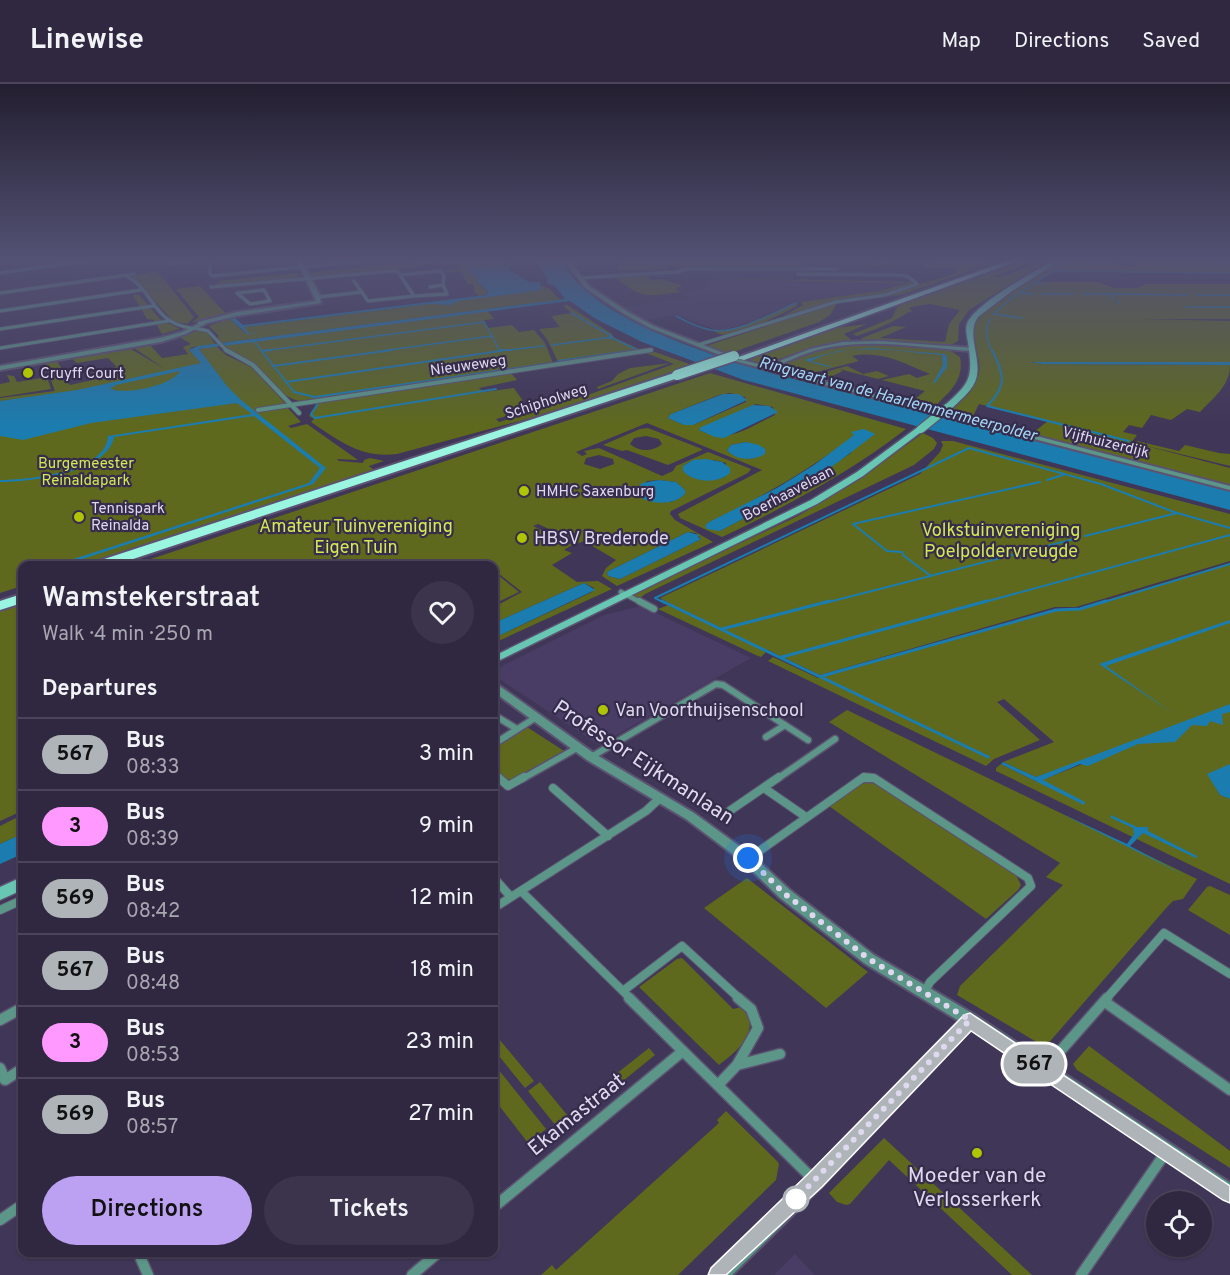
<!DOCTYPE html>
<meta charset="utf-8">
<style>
body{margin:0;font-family:Overpass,sans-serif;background:#3c344c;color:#f1f3f6;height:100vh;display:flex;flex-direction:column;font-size:22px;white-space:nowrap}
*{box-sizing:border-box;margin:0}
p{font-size:20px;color:#a8a6b1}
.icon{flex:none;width:33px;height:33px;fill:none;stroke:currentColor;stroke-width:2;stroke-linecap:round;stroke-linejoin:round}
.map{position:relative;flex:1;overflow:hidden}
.panel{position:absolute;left:18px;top:477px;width:480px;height:696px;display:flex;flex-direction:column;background:#302841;border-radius:12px;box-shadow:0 2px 4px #0004,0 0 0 2px #4b445a}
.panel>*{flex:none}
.badge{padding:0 12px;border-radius:20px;font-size:21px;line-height:39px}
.tools{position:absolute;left:1146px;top:1107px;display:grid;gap:12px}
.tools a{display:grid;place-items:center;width:66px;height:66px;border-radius:50%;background:#302841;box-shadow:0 2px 4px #0004,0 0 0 2px #4b445a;font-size:30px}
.you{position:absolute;width:30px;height:30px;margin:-15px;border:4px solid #fff;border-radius:50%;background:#1a73e8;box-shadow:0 0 0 9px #1a73e833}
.map>.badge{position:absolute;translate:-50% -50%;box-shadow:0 0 0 3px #fff}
h2{padding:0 24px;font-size:22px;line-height:54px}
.round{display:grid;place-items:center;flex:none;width:63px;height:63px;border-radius:32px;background:#3c344c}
.head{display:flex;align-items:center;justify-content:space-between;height:102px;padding:0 24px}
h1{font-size:28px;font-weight:600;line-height:45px}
.button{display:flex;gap:12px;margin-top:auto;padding:12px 24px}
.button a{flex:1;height:69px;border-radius:36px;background:#bca0f2;color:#111;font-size:24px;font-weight:600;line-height:69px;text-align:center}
.button a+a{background:#3c344c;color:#f1f3f6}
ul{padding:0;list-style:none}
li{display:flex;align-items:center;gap:18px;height:72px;padding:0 24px;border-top:2px solid #4b445a}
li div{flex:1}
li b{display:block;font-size:22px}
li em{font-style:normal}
li .badge{min-width:66px;font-weight:700;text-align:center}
header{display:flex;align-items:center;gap:36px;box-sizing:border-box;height:84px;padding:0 30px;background:#302841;border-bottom:2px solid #4b445a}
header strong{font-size:28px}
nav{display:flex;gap:33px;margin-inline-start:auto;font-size:21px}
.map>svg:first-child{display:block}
.built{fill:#493d65}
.green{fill:#5e691d;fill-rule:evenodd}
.water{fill:#1b7daf;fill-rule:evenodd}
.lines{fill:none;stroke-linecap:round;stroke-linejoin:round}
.stream-far2{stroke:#1b7daf;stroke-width:1.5}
.stream-far1{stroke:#1b7daf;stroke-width:2}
.stream{stroke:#1b7daf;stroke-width:3}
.minor-far5-casing{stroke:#5c5372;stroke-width:4.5}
.minor-far4-casing{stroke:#5c5372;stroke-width:6}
.minor-far3-casing{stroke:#5c5372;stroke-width:7}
.minor-far2-casing{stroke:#5c5372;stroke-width:9}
.minor-far1-casing{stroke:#5c5372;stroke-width:10}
.minor-casing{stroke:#5c5372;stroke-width:13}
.tertiary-casing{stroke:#5c5372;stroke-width:4}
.secondary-casing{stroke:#5c5372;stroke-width:3}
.trunk-casing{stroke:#5c5372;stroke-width:4}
.minor-far5{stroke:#5c9688;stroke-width:3}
.minor-far4{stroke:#5c9688;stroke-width:4}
.minor-far3{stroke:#5c9688;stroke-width:4.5}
.minor-far2{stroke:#5c9688;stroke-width:6}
.minor-far1{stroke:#5c9688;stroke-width:8}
.minor{stroke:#5c9688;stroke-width:10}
.tertiary{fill:#5c9688;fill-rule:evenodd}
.secondary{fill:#67c7b2;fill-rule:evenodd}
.trunk{fill:#9af6e1;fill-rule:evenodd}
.secondary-bridge-casing{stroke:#5c5372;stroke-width:10;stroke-linecap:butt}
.trunk-bridge-casing{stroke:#5c5372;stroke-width:13;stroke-linecap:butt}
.secondary-bridge{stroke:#67c7b2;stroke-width:8}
.trunk-bridge{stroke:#9af6e1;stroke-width:10}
.line{fill:#afb4b9;stroke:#fff;stroke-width:1.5}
.walk{stroke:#ded9ee;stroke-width:6;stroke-dasharray:0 10.8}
.poi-dot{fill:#afc504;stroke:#362c4c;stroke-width:2}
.stop-dot{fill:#fff;stroke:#afb4b9;stroke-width:3}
.labels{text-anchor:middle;stroke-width:4.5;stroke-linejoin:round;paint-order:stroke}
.far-street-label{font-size:15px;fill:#ded9ee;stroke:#362c4c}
.far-poi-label{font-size:15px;fill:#ded9ee;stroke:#362c4c;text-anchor:start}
.far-park-label{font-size:15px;fill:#d2e952;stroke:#362c4c}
.far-water-label{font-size:16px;font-style:italic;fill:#a3d5f5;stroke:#362c4c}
.park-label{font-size:18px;fill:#d2e952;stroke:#362c4c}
.poi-label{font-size:18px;fill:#ded9ee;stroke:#362c4c;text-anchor:start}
.near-street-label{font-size:21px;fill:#ded9ee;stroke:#362c4c}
.near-poi-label{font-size:21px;fill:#ded9ee;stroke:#362c4c}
</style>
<header>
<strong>Linewise</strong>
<nav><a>Map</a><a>Directions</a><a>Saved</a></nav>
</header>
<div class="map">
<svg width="1230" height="1191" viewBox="0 0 1230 1191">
<rect width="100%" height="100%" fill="#403657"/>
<path class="built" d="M710,196L910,198L867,209L807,216L765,231L756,236L719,247L678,231L640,237L618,224L690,214L682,209L703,205Z
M641,522L751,574L599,661L495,592L496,585L604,531Z
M795,1170L815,1191H774Z"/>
<path class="green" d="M425,177H433L436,180L397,185L395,187L308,194L306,189Z
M436,177H512L513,181L477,182L479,195L477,198L489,209L479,212L474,207V200H468L461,188H443L459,184L457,180L444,181Z
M617,177H793L809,184L665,182L667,185L621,187L617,183L621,182Z
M875,177L896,179L998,177L901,211L847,217L878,213L954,190L958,186L955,184H927L918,178L917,180L869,182Z
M1022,177H1035L993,193C1012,194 1028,177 1047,177L969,226L959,240L958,257L949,262L861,257L862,254L893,242L906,243L880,254L945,258L949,240L960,226L930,220L911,223L909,225L913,227C905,229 902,233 895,236C883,243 870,247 857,252L853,250L892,234L898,221Z
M1061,177L1118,178L1126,183H1137L1131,177H1227L1230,179V189L1053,187L1035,198H1097L1114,204H1138L1146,200H1230V235H1140L1230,237V278H1030L1043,280L1230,281C1230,302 1213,314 1200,328L1187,325L1171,336L1151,331L1142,344L1129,341L1123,348L1137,351L1131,359L1134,360L1137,357L1179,367L1185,361L1219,369L1230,370V382L1139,360L1230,384V402L1030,351L1048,337L979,320L973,332L979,338L964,334L969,331L963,328L948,329C963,317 983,299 979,278C977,265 973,252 972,239L982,227Z
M157,187L194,233L188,239L190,240L174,238L132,192Z
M298,189L301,195L223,202L217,200L219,197Z
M647,190L651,192L647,194L652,196L662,195L683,202L675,204L681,208C647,212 642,216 614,192Z
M805,194L811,196L916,198L882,210L833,218L778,235L803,221L801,218L879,207L908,199L707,195L800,196Z
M539,201L550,205L560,216L220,259L217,255L219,252L209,242L229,234L246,250L243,243L540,206Z
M200,202L225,229L191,239L199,233L176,205Z
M133,211H139L160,235L180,245L162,250L154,236L147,235Z
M796,219L797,222C778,232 747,248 726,251C722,251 717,249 713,247C738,248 772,228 796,219Z
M837,219L830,231L819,238L728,270L706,262Z
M567,221L612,250L613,253L641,266L558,278L548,257L539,245L560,243L551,232L572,229L563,222Z
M488,227L494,235L484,236L488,244L512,241L519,248L534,246L545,259L553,279L300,317C280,314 271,292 255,281C244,274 232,270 222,261Z
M867,240L844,250L853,257C841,260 828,260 816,263C791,268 770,284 744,277L835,244Z
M197,246L206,247L215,260L192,263L189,266L197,274L206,275L199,265L216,262L226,271L251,283L285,319L276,322L285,321L301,338L288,342L291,344L307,340L358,376L337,375L339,377L363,379L364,376L370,374L384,377L369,382L375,387L85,481L22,482V502L0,509V314L55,307L45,280L57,277L66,292L63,293L70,301L97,295L92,288L117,283L108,274L77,279L72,275L131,265L165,285L134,264L150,261L162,274L188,270L183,263L191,260L181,254Z
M865,260L949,266L960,273C965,297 947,311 930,326L909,320L925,307L882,296L909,290L917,294L930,290C903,279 881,266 852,272L859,277L801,292L782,284V280C809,267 834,261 865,260Z
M655,268L695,282L560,326L397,370C362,375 338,356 311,338L314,335L309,332L318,318L511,289L517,296L479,304L484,308L514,304L525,320L553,315L543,322L496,335L499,338L552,322L561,316L585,312L674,280L646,269Z
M670,279L598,305L597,303L612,297L618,290L630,284Z
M737,279L767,284L864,313L930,329L862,313Z
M847,282L863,290L877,287L889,292L878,295L839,285L843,287L821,297L807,293Z
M710,289L906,345C849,389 787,422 722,453L680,434L678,430L762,386L647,339L576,368L582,372L587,370L584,367L599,364L662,392L673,387L676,382L708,368L751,385L748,389L671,427L670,430L675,436L713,458L617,502L602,492L606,484L616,476L584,457L579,459L538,440L533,442L572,461L564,466L572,469L552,481L577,498L598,497L612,505L494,559V554L592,508L594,504L584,499L494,539V523L522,508L494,486V482L487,481L479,475L477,477L484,481L130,482ZM730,309L745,313L746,318L693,341H684L668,334L671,330L719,311ZM756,320L773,323L775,331C749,343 727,361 699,346ZM855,351L851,369L792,409L720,447L709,438C761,414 809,386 855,351ZM746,358L764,364L755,374C745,375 734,374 727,366L731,361ZM599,371L613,375L614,380L600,385L584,380L586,374ZM693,376H714L726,379L725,393C709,399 697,395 683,387V382ZM659,396L676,398L685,406V410C670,424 653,417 637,411L636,406L647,397ZM688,448L696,449L701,455L620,495L608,492L607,488Z
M7,291L14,292L17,298L47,293L51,305L0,313V300L10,298Z
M648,344L702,365V366L668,381L627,366L622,367L603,361L640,345ZM646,352L659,355L662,360C653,368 639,368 630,360L634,354Z
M923,349L933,354L937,359L934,365L914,381L645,510L639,515L634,513L635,509L798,432L857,397Z
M941,357H953L1230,430V477L1076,523H1055L820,591L768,566L761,573L758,572L658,525L671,520L660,514L920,390L940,368L943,361Z
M1230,479V689L1208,690L1220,711L1230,715V800L996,687V684L1001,680L1037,698L1085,679L1081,677L1036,693L1003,678L1054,658L1004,615L997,618L1040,656L994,675L986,682L768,577L773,573L818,594L1055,526H1073Z
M494,488L519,508L494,520Z
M22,518V727L0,737V525Z
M847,626L1197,795L1183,815L1173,817L1168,822L1045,963L957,911L960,902L1063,801L1046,793L1060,779L829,638Z
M527,643L564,667L513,695L507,696L494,685V665Z
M869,697L875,698L1016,791L1021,801L1018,806L986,835L829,722L862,698Z
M22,731V750L0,760V742Z
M747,794L868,888L826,924L704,824Z
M1210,802L1230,811V851L1188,826L1207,803Z
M682,874L733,925L745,922C759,949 740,965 719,981L639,903L677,875Z
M494,949L534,997L525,1004L494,966Z
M1089,962L1230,1067V1084L1077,986L1073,980Z
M649,964L655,971L618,1001L611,994Z
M494,980L546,1045L528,1059L494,1015Z
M540,998L572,1037L560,1047L528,1007Z
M726,1027L777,1077L779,1080L776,1096L678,1191H541L552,1181L556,1186L719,1039L717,1036Z
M884,1054L1032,1191H1012L889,1076L850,1120L846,1121L837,1118L829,1109Z"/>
<path class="water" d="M512,177H515L516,181L508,185L529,198H540L541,206L459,217L450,221L429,220L244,243L248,249H259L247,250L230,235L235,234L243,241L486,211L489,208L476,197L479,195L467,186L469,183L513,181Z
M536,177H562C590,235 715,272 774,290L1230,407V426L744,296L642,258L596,235L570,217L199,265L227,302L241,316L326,384L313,400L64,481H55L309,399L320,384L254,332L114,353C107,389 30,398 0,398V396C27,396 107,388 108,352L252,330L237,319L91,339L23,356L0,352V317L77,306L201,279L189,266L198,262L565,215L555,202L547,199L548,196ZM180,287C173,301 127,311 110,305L116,301Z
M871,264L944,270L947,272V283L935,299H933L943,281L942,271C900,268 850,257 811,277L832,283H828L804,276L838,267Z
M1030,278H1230V281L1043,280Z
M723,310H739L747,316L693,341H684L668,334L671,330Z
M753,321L769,322L778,328L724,354L715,353L699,346L701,343Z
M864,345L875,350L837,379L792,409L720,447L707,445L705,442L709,438L777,404L814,381L854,351L851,348Z
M746,358L759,361L765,365V370C754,377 736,377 727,366L731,361Z
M706,375L722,378L730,384V389C718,400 694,399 683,387V382L693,376Z
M659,396L676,398L685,406V410C673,422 650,421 637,411L636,406L642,399Z
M688,448L699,451L698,453L701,455L620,495L608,492L607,488Z
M584,499L595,506L494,554V539Z
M1230,536V539L1106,582L1174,630L1099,580Z
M1230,620V628L1222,630L1223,641L1210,637L1207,642L1192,641L1175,658L1138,660L1088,682L1080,680L1043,696L1085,718L1084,721L1001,680L1003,678L1036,693Z
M1230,680V715L1220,711L1207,690Z
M1058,728L1127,760L1134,750L1133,744L1111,734V731L1137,743H1148V747L1197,772L1196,774L1143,749L1130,762L1186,792Z
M22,750V770L0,780V760Z"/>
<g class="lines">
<path class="stream-far2" d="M650,177L667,185
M793,177L811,184
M1053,187L1230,189
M1036,199H1044
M1020,209L1033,210
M1042,210H1073
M1082,210H1109L1114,215
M1109,210L1188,211
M1197,211H1230
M1118,217L1120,220
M1186,223H1230
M994,230L1011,214L1069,177
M994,230L1022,234
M676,232C687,238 699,244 711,246C735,251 774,229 796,219
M990,235C984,247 986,255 992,267
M492,252L500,267L544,262
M610,253L638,266L630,267
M254,257L262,267
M552,261L613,253L570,228
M262,267L484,238L492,252L381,267"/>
<path class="stream-far1" d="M261,266L294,308L315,313L552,279
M499,266H512
M992,266C1004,290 1008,301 987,322L1129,357
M262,267L272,266
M558,277L637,266
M273,282L392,266
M286,298L500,267
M319,318L311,330L315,334L496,305
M550,320L552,315
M1047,396L1063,391
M1085,452L1177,429
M931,492L904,472L902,468L887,467L853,440L1040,398
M665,519L655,514L969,364L1101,400L1174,428L1230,444
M825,519L1078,454
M981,519L1230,451
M1101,519L1230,480"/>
<path class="stream" d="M662,517L988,673
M722,545L830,517
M782,573L987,517
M822,592L1056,526L1080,525L1106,517"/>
<defs>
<path id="minor-far5" d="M210,179V190L213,192L361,177
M171,180L194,177
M0,189L84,177
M400,191L440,187
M127,192C154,207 153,239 191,244
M579,194L677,188L687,185H837
M211,203L394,187L398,188L414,212L368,217L354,197
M430,203L443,201
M264,206L270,217L250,220L237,209Z
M0,209L134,190
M414,212L447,210L443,201L444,191L440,187
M319,213L362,208
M0,227L141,206
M194,244L208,247L227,267
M0,245L153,222
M698,261L836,218L885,211L917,200L907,192L900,191L798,190
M0,264L168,237
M644,267L651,266"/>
<path id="minor-far4" d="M226,266L253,281L299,329
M258,326L651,266"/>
<path id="minor-far3" d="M621,508L642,519"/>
<path id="minor-far2" d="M639,517L654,525
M494,631L517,645
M766,653L785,641
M494,660L535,634
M591,673L716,600L723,601L808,656
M494,689L500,695
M522,695L577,664
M777,695L835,655
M862,695H875"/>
<path id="minor-far1" d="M498,693L508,702L524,693
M864,693L874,694L1028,794L1031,802L930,898L925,907
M553,704L608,752
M764,704L806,733
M728,728L779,693
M748,775L864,693
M494,794L511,813
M521,807L631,915
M494,824L646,727L660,714
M0,826L22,816
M623,907L682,862L740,915
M1106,915L1164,849L1230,890"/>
<path id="minor" d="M629,914L814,1096
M1105,918L1230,1006
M0,936L22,924
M737,981L780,970
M0,984L5,996L22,985
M1047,988L1055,973L1107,914
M718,1001L737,981L758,944L751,925L738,914
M494,1123L683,967
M0,1136L22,1121
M138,1168L148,1191
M412,1191L439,1168
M1081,1191L1166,1068"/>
<path id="tertiary" d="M297,177H302L319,210L321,219L237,232L207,239L186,250L161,258L0,286V282L160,254L182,248L198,240V238L237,228L316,217Z
M565,177H570L589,202L628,228L654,242L742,276L767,282L810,265L843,258L879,257L974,264V266L972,267C924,264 873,254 825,264C807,268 790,276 773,284L1230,402V406L738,278L650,244L624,230L585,204Z
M494,600L498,601L595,670L694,729L753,772L790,806L874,871L975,931L1230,1099V1118L971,945L821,1103L732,1191H710L712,1184L809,1091L959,937L864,879L780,814L743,778L686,735L587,676L494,608Z"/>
<path id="secondary" d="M1053,177H1060L1012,207L978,233C965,251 984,277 975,298C970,309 959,317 950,326H944V322C971,298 973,294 968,258C967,252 965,245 967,240C974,220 1034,188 1053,177Z
M918,343L925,345L863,392L817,420L494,579V572L811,416L857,388Z
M22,793V806L0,816V803Z"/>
<path id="trunk" d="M1007,177H1018L744,276L736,274Z
M677,288L681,289V293L112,482H90L92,479Z
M22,510V519L0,526V517Z"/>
</defs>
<use href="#minor-far5" class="minor-far5-casing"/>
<use href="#minor-far4" class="minor-far4-casing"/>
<use href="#minor-far3" class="minor-far3-casing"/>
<use href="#minor-far2" class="minor-far2-casing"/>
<use href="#minor-far1" class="minor-far1-casing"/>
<use href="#minor" class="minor-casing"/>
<use href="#tertiary" class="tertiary-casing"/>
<use href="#secondary" class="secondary-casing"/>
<use href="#trunk" class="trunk-casing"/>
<use href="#minor-far5" class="minor-far5"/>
<use href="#minor-far4" class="minor-far4"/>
<use href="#minor-far3" class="minor-far3"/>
<use href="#minor-far2" class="minor-far2"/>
<use href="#minor-far1" class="minor-far1"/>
<use href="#minor" class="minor"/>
<use href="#tertiary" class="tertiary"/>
<use href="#secondary" class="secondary"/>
<use href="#trunk" class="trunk"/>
<defs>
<path id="secondary-bridge" d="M921,345L947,324"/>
<path id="trunk-bridge" d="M677,291L734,272"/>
</defs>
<use href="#secondary-bridge" class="secondary-bridge-casing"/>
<use href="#trunk-bridge" class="trunk-bridge-casing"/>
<use href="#secondary-bridge" class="secondary-bridge"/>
<use href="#trunk-bridge" class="trunk-bridge"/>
</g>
<linearGradient id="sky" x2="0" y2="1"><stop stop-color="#231e30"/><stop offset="0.51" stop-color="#535274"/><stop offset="1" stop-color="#535274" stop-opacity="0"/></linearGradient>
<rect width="1230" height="344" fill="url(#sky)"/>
<path class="line" d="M970,929L1230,1102V1119L1223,1116L971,947L822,1103L726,1191H708L711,1184L808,1090L964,931Z"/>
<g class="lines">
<path class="walk" d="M748,774L785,810L869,875L970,936L796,1115"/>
</g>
<g class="poi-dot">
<circle cx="28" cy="289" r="6"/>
<circle cx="524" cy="407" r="6"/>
<circle cx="79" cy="433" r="6"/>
<circle cx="522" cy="454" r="6"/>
<circle cx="603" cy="626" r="6"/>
<circle cx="977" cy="1069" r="6"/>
</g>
<circle class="stop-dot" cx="796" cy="1115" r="12"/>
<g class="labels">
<g class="far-street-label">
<text transform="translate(468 281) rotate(-8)" y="5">Nieuweweg</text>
<text transform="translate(546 317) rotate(-18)" y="5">Schipholweg</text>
<text transform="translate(1106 358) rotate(14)" y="5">Vijfhuizerdijk</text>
<text transform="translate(788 409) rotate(-28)" y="5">Boerhaavelaan</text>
</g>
<g class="far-poi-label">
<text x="40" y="294">Cruyff Court</text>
<text x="536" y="412">HMHC Saxenburg</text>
<text x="91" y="429">Tennispark<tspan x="91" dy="17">Reinalda</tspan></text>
</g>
<g class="far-park-label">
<text x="86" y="384">Burgemeester<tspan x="86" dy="17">Reinaldapark</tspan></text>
</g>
<g class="far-water-label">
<text transform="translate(898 314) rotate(15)" y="6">Ringvaart van de Haarlemmermeerpolder</text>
</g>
<g class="park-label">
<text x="356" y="448">Amateur Tuinvereniging<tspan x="356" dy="21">Eigen Tuin</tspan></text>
<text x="1001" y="452">Volkstuinvereniging<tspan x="1001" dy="21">Poelpoldervreugde</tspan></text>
</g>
<g class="poi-label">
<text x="534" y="460">HBSV Brederode</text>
<text x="615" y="632">Van Voorthuijsenschool</text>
</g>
<g class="near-street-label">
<text transform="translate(644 678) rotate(33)" y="7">Professor Eijkmanlaan</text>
<text transform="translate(576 1030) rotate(-39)" y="7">Ekamastraat</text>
</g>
<g class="near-poi-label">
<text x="977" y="1098">Moeder van de<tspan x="977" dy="24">Verlosserkerk</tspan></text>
</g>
</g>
</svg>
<div class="tools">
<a><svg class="icon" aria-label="locate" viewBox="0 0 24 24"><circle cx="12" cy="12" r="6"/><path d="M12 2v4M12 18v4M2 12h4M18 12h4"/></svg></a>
</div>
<div class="you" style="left:748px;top:774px"></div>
<b class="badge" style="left:1034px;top:980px;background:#afb4b9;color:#111">567</b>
<section class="panel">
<div class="head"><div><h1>Wamstekerstraat</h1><p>Walk · 4 min · 250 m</p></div><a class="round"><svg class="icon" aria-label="heart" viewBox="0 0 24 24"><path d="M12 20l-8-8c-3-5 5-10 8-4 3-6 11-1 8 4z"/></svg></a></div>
<h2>Departures</h2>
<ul>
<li><span class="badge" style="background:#afb4b9;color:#111">567</span><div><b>Bus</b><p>08:33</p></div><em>3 min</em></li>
<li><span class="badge" style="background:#f9f;color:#111">3</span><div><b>Bus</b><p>08:39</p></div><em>9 min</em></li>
<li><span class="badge" style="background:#afb4b9;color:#111">569</span><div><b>Bus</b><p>08:42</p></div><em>12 min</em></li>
<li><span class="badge" style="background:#afb4b9;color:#111">567</span><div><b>Bus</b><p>08:48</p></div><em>18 min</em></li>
<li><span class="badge" style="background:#f9f;color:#111">3</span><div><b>Bus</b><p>08:53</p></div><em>23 min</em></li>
<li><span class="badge" style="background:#afb4b9;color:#111">569</span><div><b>Bus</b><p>08:57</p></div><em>27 min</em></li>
</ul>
<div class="button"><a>Directions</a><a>Tickets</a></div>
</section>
</div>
